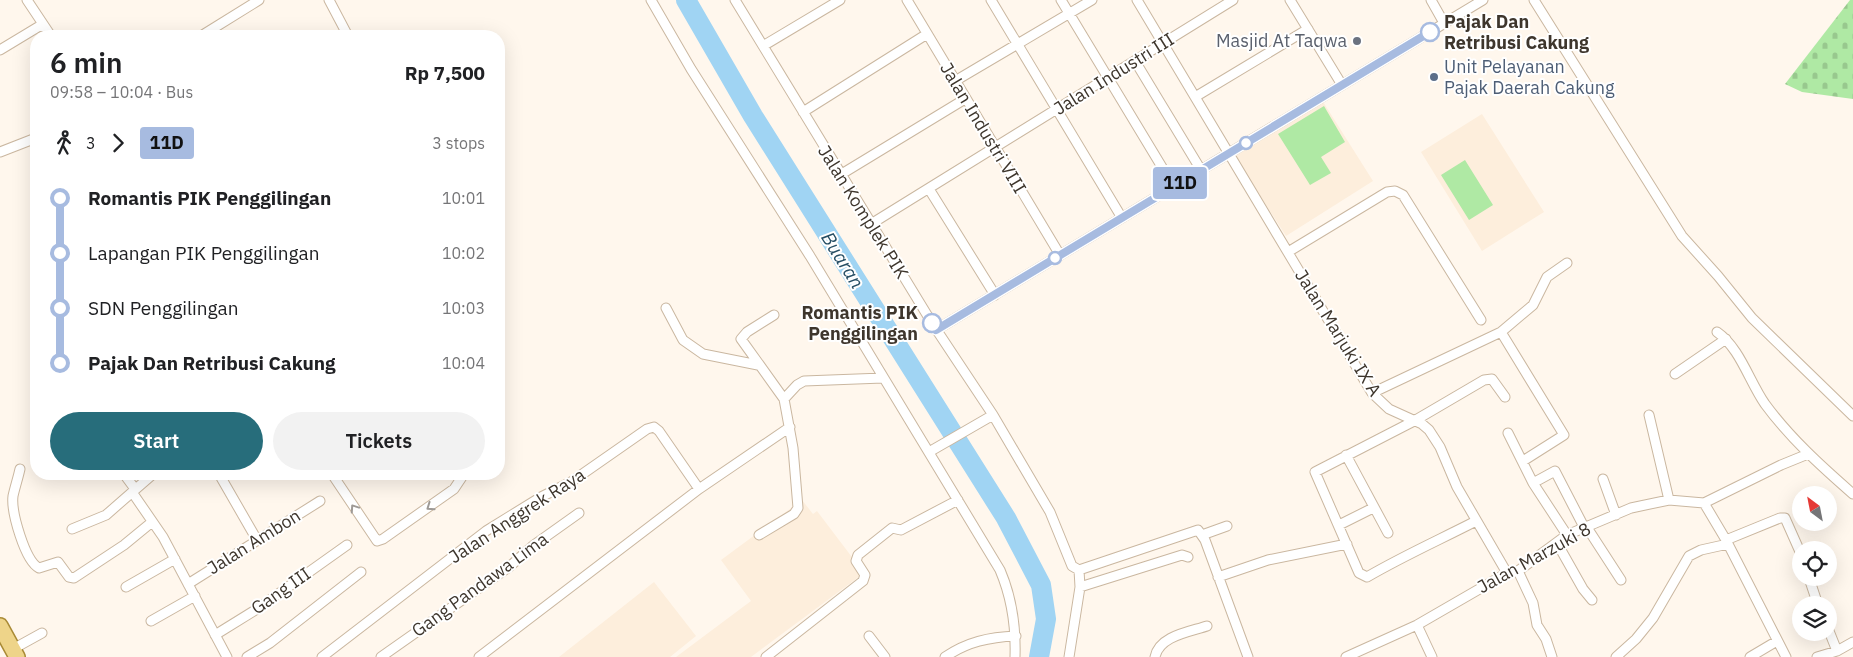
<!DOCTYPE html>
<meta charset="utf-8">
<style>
body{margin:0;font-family:"IBM Plex Sans",sans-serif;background:#f2f2f2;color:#202124;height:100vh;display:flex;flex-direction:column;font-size:19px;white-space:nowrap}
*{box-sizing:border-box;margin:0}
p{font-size:16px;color:#757577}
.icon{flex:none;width:28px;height:28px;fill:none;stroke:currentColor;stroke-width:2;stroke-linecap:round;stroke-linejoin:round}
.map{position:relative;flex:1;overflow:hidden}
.drawer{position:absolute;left:30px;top:30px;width:475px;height:450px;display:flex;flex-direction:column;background:#fff;border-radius:20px;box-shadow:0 5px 20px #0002}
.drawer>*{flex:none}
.badge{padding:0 10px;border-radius:4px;font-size:18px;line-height:32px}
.needle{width:32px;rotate:328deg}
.tools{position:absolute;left:1792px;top:486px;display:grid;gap:10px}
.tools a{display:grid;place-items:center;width:45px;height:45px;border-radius:50%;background:#fff;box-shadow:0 5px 20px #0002;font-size:25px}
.map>.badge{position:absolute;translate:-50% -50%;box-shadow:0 0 0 2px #fff}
.legs{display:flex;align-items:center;gap:8px;height:55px;padding:0 20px;font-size:16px}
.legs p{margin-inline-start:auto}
.overview{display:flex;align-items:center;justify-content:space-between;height:85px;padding:0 20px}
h1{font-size:28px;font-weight:600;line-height:38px}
.action{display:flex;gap:10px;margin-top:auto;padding:10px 20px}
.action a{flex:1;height:58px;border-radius:30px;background:#276d7b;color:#fff;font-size:20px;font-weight:600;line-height:58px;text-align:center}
.action a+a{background:#f2f2f2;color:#202124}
ul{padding:0 20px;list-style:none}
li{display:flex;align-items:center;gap:18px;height:55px;font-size:19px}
li i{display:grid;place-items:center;width:8px;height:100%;margin:0 6px;background:currentColor}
li i::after{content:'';width:12px;height:12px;margin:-6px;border:4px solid;border-radius:50%;background:#fff}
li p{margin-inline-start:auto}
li:first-child i{background:linear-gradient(#0000 50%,currentColor 0)}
li:last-child i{background:linear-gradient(currentColor 50%,#0000 0)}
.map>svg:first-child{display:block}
.built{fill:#fdeedc}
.cemetery{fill:url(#cemetery-stones)}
.pitch{fill:#afe9a4}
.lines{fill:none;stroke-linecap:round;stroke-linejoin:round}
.river{stroke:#a0d4f3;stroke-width:20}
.minor-casing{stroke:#cab7a0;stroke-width:11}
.primary-casing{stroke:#a98a35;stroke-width:18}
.minor{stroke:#fff;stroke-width:9}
.primary{stroke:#eed489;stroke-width:15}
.oneway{stroke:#9e9a96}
.line-1-casing{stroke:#fff;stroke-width:11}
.line-1{stroke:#a7bbe0;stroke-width:8}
.stop-1-dot{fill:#fff;stroke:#a7bbe0;stroke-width:2.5}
.worship-dot{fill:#6b7280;stroke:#fff;stroke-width:2}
.service-dot{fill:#5c6f8a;stroke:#fff;stroke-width:2}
.labels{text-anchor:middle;stroke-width:4;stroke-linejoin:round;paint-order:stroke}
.stop-label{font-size:18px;font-weight:bold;fill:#3e362d;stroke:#fff;text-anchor:start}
.worship-label{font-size:18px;fill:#5b616d;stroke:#fff;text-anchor:end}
.service-label{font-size:18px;fill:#4e5e75;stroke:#fff;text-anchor:start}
.street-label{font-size:18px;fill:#3e362d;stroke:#fff}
.water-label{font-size:19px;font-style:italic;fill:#264e64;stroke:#fff}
</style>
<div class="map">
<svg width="1853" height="657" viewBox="0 0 1853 657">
<defs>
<pattern id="cemetery-stones" width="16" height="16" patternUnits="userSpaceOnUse" patternTransform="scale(1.25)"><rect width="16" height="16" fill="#afe9a4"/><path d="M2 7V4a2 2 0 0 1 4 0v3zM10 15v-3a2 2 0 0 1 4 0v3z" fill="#98c88e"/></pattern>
</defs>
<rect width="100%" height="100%" fill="#fff7ed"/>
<path class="built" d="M1320,97L1373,181L1286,236L1232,152Z
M1482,114L1544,212L1482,251L1421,152Z
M802,500L813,514L817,511L864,573L751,657H676L751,601L721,560Z
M654,582L696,636L670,657H559Z"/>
<path class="cemetery" d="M1850,0H1853V99L1802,92L1785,84Z"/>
<path class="pitch" d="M1324,106L1345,142L1321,157L1331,173L1310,185L1278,134Z
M1465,160L1493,205L1469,220L1441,175Z"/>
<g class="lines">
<path class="river" d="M686,0L753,116L1006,518L1041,585L1046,619L1039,657"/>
<defs>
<path id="minor" d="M27,0L51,36
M329,0L348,36
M651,0L691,69L810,256L1000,570C1012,598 1016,627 1015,657
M735,0L932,323L993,415L1050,512L1072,566L1079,570L1198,530L1205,540L1248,657
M907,0L1060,255
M991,0L1122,218
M1061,0L1174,187
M1137,0L1372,393L1389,409L1422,424L1429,430L1440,447L1457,487L1507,573
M1290,0L1342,85
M1431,0L1444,23
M1534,0L1682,236L1718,276L1752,318L1853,416
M201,36L259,0
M763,46L840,0
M0,50L43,24
M1135,61L1201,170
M955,81L1092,0
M1195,97L1308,29
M803,112L927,34
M0,152L36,138
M840,175L965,99
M929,189L995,295
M871,224L1233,0
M1288,252L1387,192L1395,191L1403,195L1481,320
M666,308L683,340L703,354L758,365
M936,330L1483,0
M1501,332L1564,435L1523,461
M1717,332C1740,348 1749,381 1765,404C1790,438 1821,466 1853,494
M1675,374L1726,339
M1372,393L1501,332L1533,305L1547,277L1567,263
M784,399L797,385L804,381L883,378
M1649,415L1669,500
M1508,433L1533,483L1567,535
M929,452L993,415
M1346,455L1388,533
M20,469C18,478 15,487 13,496C11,512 25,561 39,568L58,562L69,577L74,578L124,545L152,522
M124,474L135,489
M219,474L257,540
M332,474L377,541L383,539L454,489L464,474
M1603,479L1616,515
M1533,483L1555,471L1584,527
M132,492L163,537L227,657
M1704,503L1726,540L1786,657
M1476,521C1439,540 1403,556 1367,577L1359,573L1315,472L1414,421L1484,380L1492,379L1505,397
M1339,525L1373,508
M1586,526L1621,580
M72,529L106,515L153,474
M759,535L794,514L798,508L793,448L784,399L741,339L747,332L774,315
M1202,535L1227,526
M1726,540L1780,518H1785L1801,554
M1557,543L1583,589L1592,600
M1518,571L1533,603L1537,625L1546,639L1552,657
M1218,577L1268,560L1347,544
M1809,578L1818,605
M188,584L320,501
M126,587L175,559
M1080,587L1182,555L1188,557
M151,621L195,596
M1417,625L1432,657
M1829,631L1837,651
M215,635L257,609L347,545
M869,636L885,657
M13,649L42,633
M247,657L270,643L361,572
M322,657L486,531L541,497L571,482L647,429L654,427L659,431L699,489
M381,657L509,567L534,545L579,513
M479,657L699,489L790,427
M766,657L863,581L865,575L856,561L858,555L892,528L901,530L958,500
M945,657C967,642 989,637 1016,636
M1069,657L1080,587L1079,570
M1155,657C1159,636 1189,632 1207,626
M1346,657L1417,625L1507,573L1518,571L1567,535L1631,508L1669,500L1704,503L1781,465L1808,454
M1616,657L1636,639L1653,618L1689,556L1701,550L1728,544
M1750,657L1777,641
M1817,657L1837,651L1853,642"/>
<path id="primary" d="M0,626L17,657"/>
</defs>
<use href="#minor" class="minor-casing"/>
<use href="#primary" class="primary-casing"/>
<use href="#minor" class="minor"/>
<use href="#primary" class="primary"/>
</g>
<defs><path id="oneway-chevron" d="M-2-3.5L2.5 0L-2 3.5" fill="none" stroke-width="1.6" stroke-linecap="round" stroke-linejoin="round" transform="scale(1.25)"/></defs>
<g class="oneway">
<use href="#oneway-chevron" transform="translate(430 507) rotate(145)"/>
<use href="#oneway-chevron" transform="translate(354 508) rotate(-124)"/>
</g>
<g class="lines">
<defs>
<path id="line-1" d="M932,323L936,330L1430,32"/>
</defs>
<use href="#line-1" class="line-1-casing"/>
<use href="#line-1" class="line-1"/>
</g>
<g class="stop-1-dot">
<circle cx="1430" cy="32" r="9"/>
<circle cx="1246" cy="143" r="6"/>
<circle cx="1055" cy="258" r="6"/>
<circle cx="932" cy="323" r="9"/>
</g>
<circle class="worship-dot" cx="1357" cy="41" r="5"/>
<circle class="service-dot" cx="1434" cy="77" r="5"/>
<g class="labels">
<g class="stop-label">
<text x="1444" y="28">Pajak Dan<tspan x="1444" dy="21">Retribusi Cakung</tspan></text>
<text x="918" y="319" text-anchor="end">Romantis PIK<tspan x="918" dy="21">Penggilingan</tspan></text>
</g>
<g class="worship-label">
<text x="1347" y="47">Masjid At Taqwa</text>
</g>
<g class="service-label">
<text x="1444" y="73">Unit Pelayanan<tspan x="1444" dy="21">Pajak Daerah Cakung</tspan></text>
</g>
<g class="street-label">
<text transform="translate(1114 74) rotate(-32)" y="6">Jalan Industri III</text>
<text transform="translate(983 128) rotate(59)" y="6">Jalan Industri VIII</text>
<text transform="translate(863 212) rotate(58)" y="6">Jalan Komplek PIK</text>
<text transform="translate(1338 333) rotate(58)" y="6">Jalan Marjuki IX A</text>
<text transform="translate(517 516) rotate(-33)" y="6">Jalan Anggrek Raya</text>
<text transform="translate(254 542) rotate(-32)" y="6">Jalan Ambon</text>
<text transform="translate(1534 558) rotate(-29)" y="6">Jalan Marzuki 8</text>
<text transform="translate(480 585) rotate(-36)" y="6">Gang Pandawa Lima</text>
<text transform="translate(281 591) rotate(-35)" y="6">Gang III</text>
</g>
<g class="water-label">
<text transform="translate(843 260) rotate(58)" y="7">Buaran</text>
</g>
</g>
</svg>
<div class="tools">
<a><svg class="needle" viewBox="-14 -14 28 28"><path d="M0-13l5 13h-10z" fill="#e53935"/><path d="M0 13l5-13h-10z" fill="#757577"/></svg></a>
<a><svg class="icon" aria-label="locate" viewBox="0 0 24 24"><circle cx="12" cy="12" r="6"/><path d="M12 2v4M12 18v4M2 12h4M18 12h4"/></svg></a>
<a><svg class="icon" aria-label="layers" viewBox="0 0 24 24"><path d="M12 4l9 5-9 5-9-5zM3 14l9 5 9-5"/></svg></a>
</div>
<b class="badge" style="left:1180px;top:183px;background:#a7bbe0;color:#111">11D</b>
<section class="drawer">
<div class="overview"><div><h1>6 min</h1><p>09:58 – 10:04 · Bus</p></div><b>Rp 7,500</b></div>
<div class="legs"><svg class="icon" aria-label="walk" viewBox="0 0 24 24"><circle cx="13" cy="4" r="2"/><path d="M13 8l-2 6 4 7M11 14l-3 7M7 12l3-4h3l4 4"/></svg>3<svg class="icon" aria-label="forward" viewBox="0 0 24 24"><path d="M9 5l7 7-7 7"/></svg><b class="badge" style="background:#a7bbe0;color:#111">11D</b><p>3 stops</p></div>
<ul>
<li><i style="color:#a7bbe0"></i><b>Romantis PIK Penggilingan</b><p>10:01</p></li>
<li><i style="color:#a7bbe0"></i><span>Lapangan PIK Penggilingan</span><p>10:02</p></li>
<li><i style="color:#a7bbe0"></i><span>SDN Penggilingan</span><p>10:03</p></li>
<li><i style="color:#a7bbe0"></i><b>Pajak Dan Retribusi Cakung</b><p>10:04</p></li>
</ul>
<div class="action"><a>Start</a><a>Tickets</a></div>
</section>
</div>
